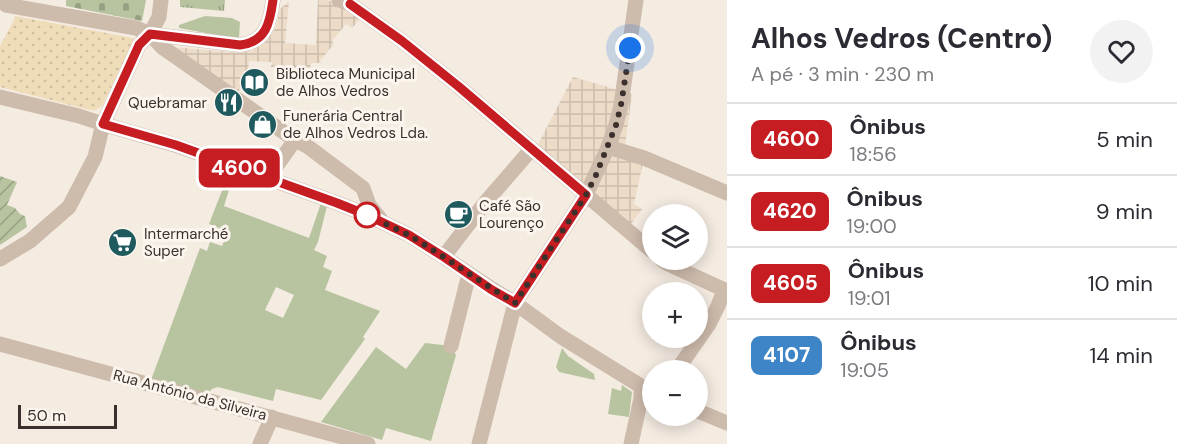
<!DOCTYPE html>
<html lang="pt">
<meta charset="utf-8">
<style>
body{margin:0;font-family:"DM Sans",sans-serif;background:#f2f2f3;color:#2b2b33;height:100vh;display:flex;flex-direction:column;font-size:22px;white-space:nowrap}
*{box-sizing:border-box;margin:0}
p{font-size:20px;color:#7c7c81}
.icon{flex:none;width:33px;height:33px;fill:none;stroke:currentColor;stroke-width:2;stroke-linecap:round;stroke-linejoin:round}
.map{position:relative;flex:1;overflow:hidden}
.sheet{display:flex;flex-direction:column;background:#fff;width:450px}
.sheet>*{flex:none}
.badge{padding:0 12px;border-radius:9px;font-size:21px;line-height:39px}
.controls{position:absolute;left:642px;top:204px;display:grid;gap:12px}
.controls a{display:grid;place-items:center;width:66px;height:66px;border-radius:50%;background:#fff;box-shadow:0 3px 15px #0003;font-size:30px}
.scale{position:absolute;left:18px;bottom:15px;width:99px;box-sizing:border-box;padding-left:6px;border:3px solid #3b302b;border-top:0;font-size:16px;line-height:21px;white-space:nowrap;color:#3b302b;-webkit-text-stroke:4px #fbf5ee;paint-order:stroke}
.you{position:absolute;width:30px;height:30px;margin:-15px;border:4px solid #fff;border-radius:50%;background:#1a73e8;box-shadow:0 0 0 9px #1a73e833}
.map>.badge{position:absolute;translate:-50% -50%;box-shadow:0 0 0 3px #fff}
.round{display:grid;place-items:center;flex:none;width:63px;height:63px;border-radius:32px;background:#f2f2f3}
.summary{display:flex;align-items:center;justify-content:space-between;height:102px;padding:0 24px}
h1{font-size:28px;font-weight:700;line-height:45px}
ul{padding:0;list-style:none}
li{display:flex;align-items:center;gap:18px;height:72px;padding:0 24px;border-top:2px solid #e1e1e2}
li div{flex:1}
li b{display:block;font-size:22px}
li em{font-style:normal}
li .badge{min-width:66px;font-weight:700;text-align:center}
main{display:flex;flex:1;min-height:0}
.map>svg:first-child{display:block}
.grass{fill:#b8c4a0;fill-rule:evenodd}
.sand{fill:url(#sand-dots)}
.cemetery{fill:url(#cemetery-stones)}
.park{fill:url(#park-tufts)}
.garden{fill:url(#garden-furrows)}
.plaza{fill:url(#plaza-grid)}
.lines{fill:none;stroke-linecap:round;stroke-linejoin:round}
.minor{stroke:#cdbbac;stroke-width:15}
.line-casing{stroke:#fff;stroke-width:14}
.line{stroke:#c61d23;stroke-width:9}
.walk{stroke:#3b302b;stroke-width:6;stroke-dasharray:0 10.8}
.stop-dot{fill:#fff;stroke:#c61d23;stroke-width:3}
.labels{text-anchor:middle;stroke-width:6;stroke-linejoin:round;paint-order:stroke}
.poi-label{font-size:15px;fill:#3b302b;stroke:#fbf5ee;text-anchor:start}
.street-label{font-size:15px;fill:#3b302b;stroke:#fbf5ee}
</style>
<main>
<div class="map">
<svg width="727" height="444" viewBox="0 0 727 444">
<defs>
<pattern id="sand-dots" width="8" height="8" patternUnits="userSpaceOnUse" patternTransform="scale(1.5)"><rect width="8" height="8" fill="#efdcb8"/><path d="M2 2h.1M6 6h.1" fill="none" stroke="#cebd9e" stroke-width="1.8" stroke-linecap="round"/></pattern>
<pattern id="cemetery-stones" width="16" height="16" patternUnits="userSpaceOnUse" patternTransform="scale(1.5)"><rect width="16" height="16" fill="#b8c4a0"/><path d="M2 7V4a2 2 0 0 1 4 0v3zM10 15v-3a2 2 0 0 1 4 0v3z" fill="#97a083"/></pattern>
<pattern id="park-tufts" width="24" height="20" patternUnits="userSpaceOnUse" patternTransform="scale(1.5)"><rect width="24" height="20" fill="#b8c4a0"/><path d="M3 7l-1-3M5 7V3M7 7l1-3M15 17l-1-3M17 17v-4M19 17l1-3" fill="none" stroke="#97a083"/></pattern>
<pattern id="garden-furrows" width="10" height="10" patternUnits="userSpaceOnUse" patternTransform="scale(1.5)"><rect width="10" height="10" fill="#b8c4a0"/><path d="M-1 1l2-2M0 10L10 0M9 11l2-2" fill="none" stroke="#97a083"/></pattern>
<pattern id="plaza-grid" width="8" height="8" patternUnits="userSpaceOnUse" patternTransform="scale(1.5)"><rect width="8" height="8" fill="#ecdcc8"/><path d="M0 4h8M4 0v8" fill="none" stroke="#cbbdac"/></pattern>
</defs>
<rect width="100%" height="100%" fill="#f4ebe1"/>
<path class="grass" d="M205,16L232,18L240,22L239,38L238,39L179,28V25Z
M223,188L229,190L224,206L309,238L321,203L327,206L318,242L314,250L327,256L323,267L332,271L325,290L380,311L363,337L365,339L321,400L276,389L273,401L218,387L212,389L207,395L151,380L200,248L207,251L210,242L222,246L228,232L209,224ZM276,287L294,295L283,318L265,310Z
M425,343L451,346L456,355L431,441L386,428L382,440L321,422L376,347L406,369Z
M562,348L568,356L594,374L595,380L559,372L556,367Z
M622,385L632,392L629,417L608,414L612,388L621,391Z"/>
<path class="sand" d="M15,16L133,38L134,40L102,106L96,110H90L0,87V46L14,20Z"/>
<path class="cemetery" d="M66,0H146L142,21L66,6Z"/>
<path class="park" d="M180,0H225L224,11L180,7Z"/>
<path class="garden" d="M0,176L17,182L7,205L15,208L20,214L25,216L27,227L0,245Z"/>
<path class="plaza" d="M318,0H326L342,4L362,16L352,28L346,24L332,41L334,44L320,61L321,63H311L310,69L271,67L272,62L249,61L248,71L238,93L172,47L241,53L251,51L266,42L276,27L280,9L289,1L285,43L316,45Z
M573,77L632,94L625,145L643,163L634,204L642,209L629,227L536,148Z"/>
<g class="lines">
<path class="minor" d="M339,0L350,4L402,41L458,86L652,251
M6,5L136,28L150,34L240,45C266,42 270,23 273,0
M150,34L162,47L295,140
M0,97L79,116L103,124L175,145L337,203L367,215L409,235L444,257L492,289L515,303L560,336L652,393
M608,147L644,158L727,193
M268,178L295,140L307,146L363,188L369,205L381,220
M448,251L484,204L529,152
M0,259L30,241L69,207L95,157L103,124L139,45L150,34L159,17L161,0
M662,260L668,264L727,291
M0,344L368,444
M451,346L469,274
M677,370L709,324L718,306L724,290
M698,411L727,423
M260,444L272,417
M479,444L515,303L586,195L608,147L616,125L621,105L636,0
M631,444L641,398V386"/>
</g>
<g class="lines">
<defs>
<path id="line" d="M273,0C270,23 266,42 240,45L150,34L139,45L103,124L176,145L337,203L367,215L409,235L444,257L492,290L515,303L586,195L458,86L402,41L350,4"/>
</defs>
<use href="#line" class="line-casing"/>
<use href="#line" class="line"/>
<path class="walk" d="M367,215C380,222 398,229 412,237C447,258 480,282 515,303L586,195L596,175L616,125L621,105L630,48"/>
</g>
<defs>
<symbol id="library-disc" viewBox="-11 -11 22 22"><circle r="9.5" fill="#1f5a5e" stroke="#fbf5ee"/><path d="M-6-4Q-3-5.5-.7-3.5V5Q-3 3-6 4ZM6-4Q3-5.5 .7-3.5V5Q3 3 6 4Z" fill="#fff"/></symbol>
<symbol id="restaurant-disc" viewBox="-11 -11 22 22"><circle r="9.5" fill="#1f5a5e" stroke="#fbf5ee"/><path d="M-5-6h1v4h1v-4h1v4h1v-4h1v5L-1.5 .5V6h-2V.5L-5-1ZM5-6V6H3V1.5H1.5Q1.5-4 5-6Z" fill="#fff"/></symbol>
<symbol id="shop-disc" viewBox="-11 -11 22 22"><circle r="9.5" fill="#1f5a5e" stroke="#fbf5ee"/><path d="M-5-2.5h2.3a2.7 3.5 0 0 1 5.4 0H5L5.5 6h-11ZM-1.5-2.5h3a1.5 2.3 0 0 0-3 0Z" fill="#fff"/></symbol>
<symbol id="cafe-disc" viewBox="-11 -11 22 22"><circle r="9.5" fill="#1f5a5e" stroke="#fbf5ee"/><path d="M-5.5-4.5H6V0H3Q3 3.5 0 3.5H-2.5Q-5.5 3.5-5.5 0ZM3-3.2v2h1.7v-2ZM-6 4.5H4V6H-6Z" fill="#fff"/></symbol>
<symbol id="supermarket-disc" viewBox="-11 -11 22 22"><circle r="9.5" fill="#1f5a5e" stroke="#fbf5ee"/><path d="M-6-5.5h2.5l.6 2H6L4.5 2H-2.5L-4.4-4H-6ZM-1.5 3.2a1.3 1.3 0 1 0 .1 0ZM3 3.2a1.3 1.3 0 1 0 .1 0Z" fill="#fff"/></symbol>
</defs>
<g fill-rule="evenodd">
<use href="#library-disc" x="238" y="66" width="33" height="33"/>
<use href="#restaurant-disc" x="212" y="86" width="33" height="33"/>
<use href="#shop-disc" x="246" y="108" width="33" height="33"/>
<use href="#cafe-disc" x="442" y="198" width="33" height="33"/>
<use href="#supermarket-disc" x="106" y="226" width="33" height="33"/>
</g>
<circle class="stop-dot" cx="367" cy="215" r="12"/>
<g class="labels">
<g class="poi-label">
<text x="276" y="79">Biblioteca Municipal<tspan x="276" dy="17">de Alhos Vedros</tspan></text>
<text x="207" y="108" text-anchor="end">Quebramar</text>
<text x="283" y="121">Funerária Central<tspan x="283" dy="17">de Alhos Vedros Lda.</tspan></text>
<text x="479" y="211">Café São<tspan x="479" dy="17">Lourenço</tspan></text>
<text x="144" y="239">Intermarché<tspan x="144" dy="17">Super</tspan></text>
</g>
<g class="street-label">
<text transform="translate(190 395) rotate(15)" y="5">Rua António da Silveira</text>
</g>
</g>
</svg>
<div class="controls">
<a><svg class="icon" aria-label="layers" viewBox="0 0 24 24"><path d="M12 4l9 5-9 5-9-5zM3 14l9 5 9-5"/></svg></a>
<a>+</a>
<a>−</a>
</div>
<div class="scale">50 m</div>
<div class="you" style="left:630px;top:48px"></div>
<b class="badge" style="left:239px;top:168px;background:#c61d23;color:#fff">4600</b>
</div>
<section class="sheet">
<div class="summary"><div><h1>Alhos Vedros (Centro)</h1><p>A pé · 3 min · 230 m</p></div><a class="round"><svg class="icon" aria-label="heart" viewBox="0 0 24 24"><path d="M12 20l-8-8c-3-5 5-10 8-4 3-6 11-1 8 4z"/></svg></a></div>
<ul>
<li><span class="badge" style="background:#c61d23;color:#fff">4600</span><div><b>Ônibus</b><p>18:56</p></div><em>5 min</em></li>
<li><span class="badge" style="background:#c61d23;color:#fff">4620</span><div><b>Ônibus</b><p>19:00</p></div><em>9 min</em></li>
<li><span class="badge" style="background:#c61d23;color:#fff">4605</span><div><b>Ônibus</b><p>19:01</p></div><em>10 min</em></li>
<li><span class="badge" style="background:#3d85c6;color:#fff">4107</span><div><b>Ônibus</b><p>19:05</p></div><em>14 min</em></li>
</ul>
</section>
</main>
